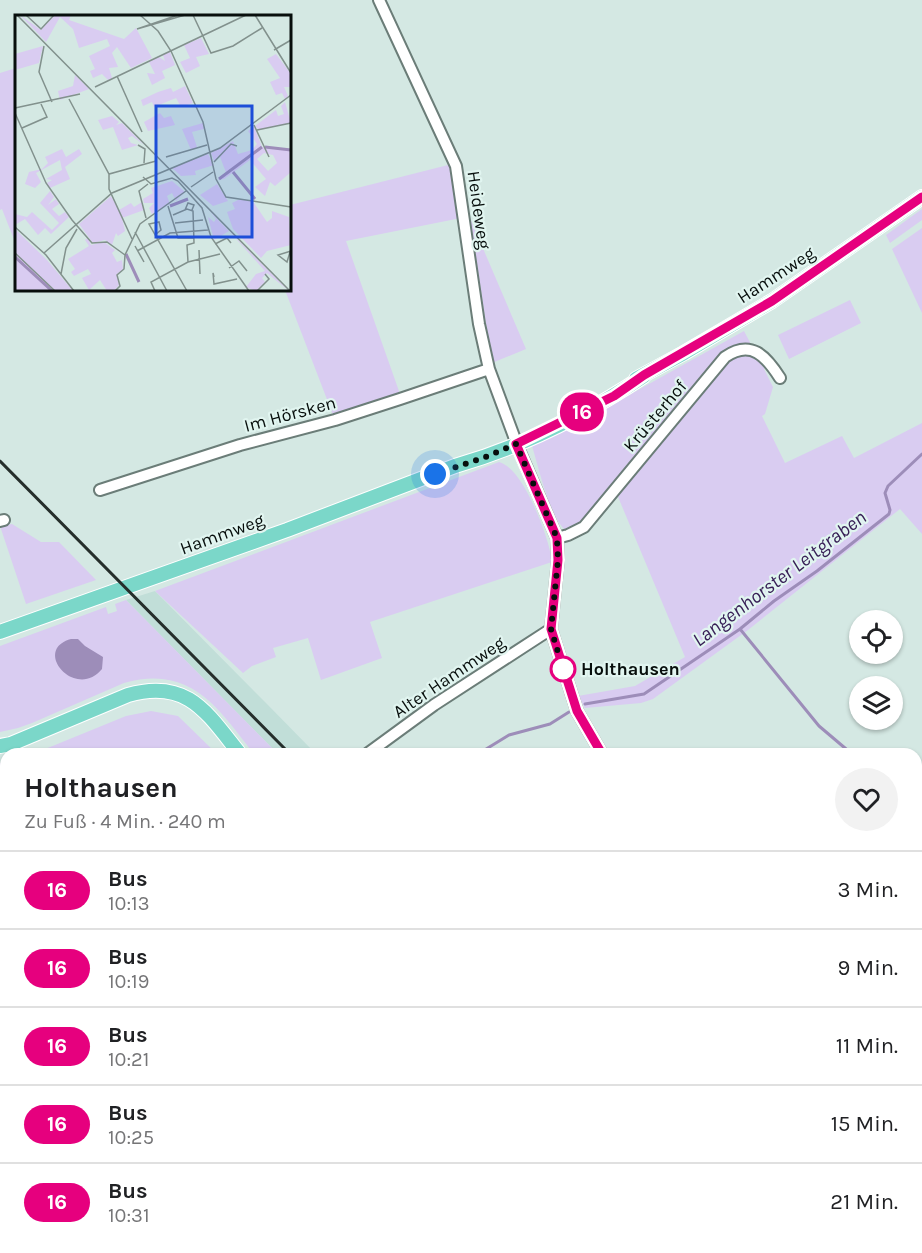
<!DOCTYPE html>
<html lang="de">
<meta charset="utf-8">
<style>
body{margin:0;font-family:Karla,sans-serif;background:#f2f2f2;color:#202124;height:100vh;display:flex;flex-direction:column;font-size:22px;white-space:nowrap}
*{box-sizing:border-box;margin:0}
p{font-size:20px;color:#757577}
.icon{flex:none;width:33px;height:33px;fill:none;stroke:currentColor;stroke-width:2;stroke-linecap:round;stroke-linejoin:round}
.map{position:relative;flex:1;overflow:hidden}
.panel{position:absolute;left:0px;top:748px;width:922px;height:506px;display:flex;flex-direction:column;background:#fff;border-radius:18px 18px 0 0;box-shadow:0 2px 4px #0004}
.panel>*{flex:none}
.badge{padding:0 12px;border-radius:20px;font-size:21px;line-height:39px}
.controls{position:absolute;left:849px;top:610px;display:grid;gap:12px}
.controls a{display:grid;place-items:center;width:54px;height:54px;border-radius:50%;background:#fff;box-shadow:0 2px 4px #0004;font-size:30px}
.you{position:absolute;width:30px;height:30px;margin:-15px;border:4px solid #fff;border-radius:50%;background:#1a73e8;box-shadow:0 0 0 9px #1a73e833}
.map>.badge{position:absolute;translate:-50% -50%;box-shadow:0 0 0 3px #fff}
.round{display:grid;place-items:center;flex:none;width:63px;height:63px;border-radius:32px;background:#f2f2f2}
.summary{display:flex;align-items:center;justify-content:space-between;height:102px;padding:0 24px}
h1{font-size:28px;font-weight:700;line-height:45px}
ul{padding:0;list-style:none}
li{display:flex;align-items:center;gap:18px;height:78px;padding:0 24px;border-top:2px solid #e0e0e0}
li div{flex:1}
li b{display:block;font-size:22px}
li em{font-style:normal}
li .badge{min-width:66px;font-weight:700;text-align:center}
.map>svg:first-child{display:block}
.built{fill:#c1ded8}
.green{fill:#d9ccf1}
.water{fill:#9d8db9}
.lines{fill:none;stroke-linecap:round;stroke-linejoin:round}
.stream{stroke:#9d8db9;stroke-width:3}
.minor-casing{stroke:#6b7d78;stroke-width:14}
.major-casing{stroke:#fff;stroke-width:16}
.minor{stroke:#fff;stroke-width:10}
.major{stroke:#7bd7c9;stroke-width:14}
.rail{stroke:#252e2b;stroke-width:3}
.line-casing{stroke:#fff;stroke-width:14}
.line{stroke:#e6007e;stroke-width:9}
.walk{stroke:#070e0c;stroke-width:6;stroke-dasharray:0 10.8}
.stop-dot{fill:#fff;stroke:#e6007e;stroke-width:3}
.labels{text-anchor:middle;stroke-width:4.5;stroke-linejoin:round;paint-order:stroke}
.street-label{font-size:18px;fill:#070e0c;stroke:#e1f5f0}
.stop-label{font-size:18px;font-weight:bold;fill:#070e0c;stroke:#e1f5f0;text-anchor:start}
.water-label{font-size:20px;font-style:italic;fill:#382057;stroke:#e1f5f0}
.inset-river{fill:none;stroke:#9d8db9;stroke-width:3}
.inset-road{fill:none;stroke:#82918d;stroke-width:1.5}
.view{fill:#1d4ed8;fill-opacity:0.15;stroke:#1d4ed8;stroke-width:3}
.inset-edge{fill:none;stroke:#070e0c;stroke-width:3}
</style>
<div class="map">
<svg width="922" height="1253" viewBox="0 0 922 1253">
<rect width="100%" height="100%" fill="#d4e8e3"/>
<path class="built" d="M155,591L265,702L316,754H278L126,600Z"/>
<path class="green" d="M16,68V242H15L2,209L0,210V73Z
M452,164L461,218L346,241L400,394L333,415L285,290H290V205Z
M922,209V220L890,243L886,235Z
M470,218L526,349L492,363Z
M922,228V313L892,249Z
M850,300L861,323L789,359L778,335Z
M744,331L753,348L737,346L579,525L567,531C551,522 538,465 532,446L579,423Z
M749,353L769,367L764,369L773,387L765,414L762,416L785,463L842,436L854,458L922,423V534L900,509L748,630L653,699L641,703L585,708L578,696L635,686L685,657L616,492L729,358Z
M499,462C523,468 547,533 551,556L555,558V561L370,622L382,658L321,680L308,638L273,648L276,657L252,666L243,673L155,591Z
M12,524L41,542H59L96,580L26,604L0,526Z
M126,600L278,754H254C218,708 191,664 124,683L32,723L18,728L0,732V646L106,607L108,614L117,611L115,604Z
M151,711L178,716L217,754H33L126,716Z
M6,762V1003L0,1007V763Z
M917,902H920L918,940L922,943V1253H811L806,1248H916Z"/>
<path class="water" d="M71,639H78L85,646L103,657L102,669C76,701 31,650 71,639Z"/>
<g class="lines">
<path class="stream" d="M740,629L819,726L852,754
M585,704L644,694L740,629L774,601L817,571L889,514L890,510L885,493L888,486L922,454
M478,754L509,735L550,724L569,712
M916,819L922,829
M0,1022L6,1018"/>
<defs>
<path id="minor" d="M379,0L456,166L479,324L489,369L519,450L557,538L558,560L551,629L577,711L602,754
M100,490L240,445L335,420L400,399L489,369
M0,521L4,520
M557,538L568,535L584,527L725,357C751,339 766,356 780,378
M367,754L434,705L551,629
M916,898L922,899
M0,1013L6,1009
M0,1110L6,1111
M0,1228L6,1225
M0,1241L7,1253
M211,1248L214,1253
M365,1248V1253
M66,1253L76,1248"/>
<path id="major" d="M636,379L684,353L772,301L922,197
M0,632L287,530L455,466C521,447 587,414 644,376
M0,746L11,744L128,695C188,678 207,713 240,754
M524,1248L526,1253"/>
</defs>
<use href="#minor" class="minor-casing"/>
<use href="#major" class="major-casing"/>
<use href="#minor" class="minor"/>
<use href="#major" class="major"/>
<path class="rail" d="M0,461L290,754
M779,1248L784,1253"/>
</g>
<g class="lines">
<defs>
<path id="line" d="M602,754L577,711L551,629L558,560L557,538L516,444L614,396L644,375L772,301L922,197"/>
</defs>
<use href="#line" class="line-casing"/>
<use href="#line" class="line"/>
<path class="walk" d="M435,474L483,458L516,444L557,538L558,560L551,629L563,669"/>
</g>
<circle class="stop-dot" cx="563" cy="669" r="12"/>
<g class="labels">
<g class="street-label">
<text transform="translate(479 210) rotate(82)" y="6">Heideweg</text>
<text transform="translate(776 275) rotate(-33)" y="6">Hammweg</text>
<text transform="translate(290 414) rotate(-15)" y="6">Im Hörsken</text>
<text transform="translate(655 416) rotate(-50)" y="6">Krüsterhof</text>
<text transform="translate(222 534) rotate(-20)" y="6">Hammweg</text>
<text transform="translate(449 677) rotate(-34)" y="6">Alter Hammweg</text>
</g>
<g class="stop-label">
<text x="581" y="675">Holthausen</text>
</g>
<g class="water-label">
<text transform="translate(779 578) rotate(-37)" y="7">Langenhorster Leitgraben</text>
</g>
</g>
<g transform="translate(15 15)">
<rect width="276" height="276" fill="#d4e8e3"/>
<path d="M5,0L26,15L40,0H56L54,5L109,24L121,13L137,43L116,53L102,32L97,38L103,52L94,53L97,63L93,65L87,59L78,63L75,56L80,54L74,41L95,31L92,24L64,33L58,14L45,2L31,27ZM186,23L194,39L181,42L185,51L171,58L165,47L175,43L169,30ZM28,31L24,48L0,55V39ZM155,37L160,50L147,56L150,63L137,70L132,58L140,59L134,47L144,42L150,46L148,40ZM261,39L276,59V72H269L273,81L270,84L267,78L261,80L255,67L265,63L252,44ZM60,60L74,74L45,85L43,76L58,71ZM170,71L178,88L166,92L161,83L139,92L137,87L128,91L126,85L143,77L156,73L158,77ZM270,87L276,108L244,115L240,111L261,95L263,101L269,99L266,91ZM145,98L149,103L156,101L160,110L133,116L129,107ZM97,101L104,107L101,110L107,108L129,130L117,121L113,123L116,128L123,130L107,135L98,112L88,115L83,105ZM188,108L189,114L177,117L182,132L176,135L167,114ZM239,111L247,132L276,134V157L260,171L255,167L250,181L240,172L251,164L235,145L209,164L202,165L212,160L205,142L199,146L196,138L218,126L223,139L237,135L242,129L233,116ZM249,138L258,140L262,148L253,156L242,144ZM47,134L51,142L64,134L67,139L50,152L55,164L35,173L32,168L37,165L31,164L47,155L45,145L21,158L26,167L20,173L10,169L14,157L27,154L33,148L30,142ZM193,139L199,150L180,156L181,160L166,161L157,153ZM157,166L170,177L161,186L157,178L152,181L155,189L137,199L134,193L139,188H129L128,184L138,178L136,173ZM202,169L213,186L198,191L185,180ZM35,176L39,182L33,190L41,184L44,189L37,194L44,201L50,197L54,202L36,219L30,213L23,220L10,204L0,210V199L12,202L17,197L37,215L44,208L25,188ZM96,181L104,195L116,188L119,192L127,187L129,195L107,203L110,216L103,221L101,218L97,230L90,225L78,228L64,209ZM223,185H237L252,207L257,203V196L274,202L276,230L252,236L246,243L218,214L212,197L220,194L217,188ZM195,196L205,207L274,276L252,258L247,263L250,267L241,276L231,272L241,259L250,256L214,216L199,225L193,202L199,207L201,204ZM0,214L32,245L58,276H0ZM73,223L76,230L89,227L100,235L97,238L102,247L107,245L108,254L102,259L104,270L99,276H92L85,265L74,275L67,263L76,259L73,254L59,261L56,257L60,254L53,244L74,231L70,225Z" fill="#d9ccf1" fill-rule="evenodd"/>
<path class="inset-river" d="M250,132L276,135M218,157L240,184M204,164L247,132M155,191L173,184M111,239L124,267M0,242L37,276"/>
<path class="inset-road" d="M2,0L275,276M11,0L26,14L39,0M125,0L143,16L156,36L188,107L201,164L211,182L276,192M163,0L122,14L170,0M178,0L196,38L218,31L247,13M240,0L276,58M29,31L24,57L37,87M259,35L276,25M102,61L127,117M80,72L231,0M54,84L94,159L141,146M0,93L65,79M0,98L31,168L57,205L77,228L92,227L110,240M239,110L254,142M7,113L32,102L26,89M242,115L276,108M123,130L130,134L129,148M151,142L192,130M199,147L216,129L222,131M94,159V174L117,224M128,162L136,169L157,163L163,166L187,193L196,222L234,276M176,172L198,157M153,191L163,223H179M170,195L173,188L179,190L177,195M158,200L172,194L178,196L179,228L172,230L173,247M131,203L124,176L133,169M160,208L188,205M0,212L31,240L59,276M120,217L152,276M140,220L146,215L144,207L134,209L172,276M200,229L212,223L216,228M120,231L129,247M184,235L185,259M122,236L155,218L193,215M275,237L272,247L263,240L276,236M0,238L40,276M29,238L97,178L205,133L276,80M214,253L224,246L232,256M46,259L51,233L62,214M199,262L198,258L199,269L222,264M100,276L105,271L102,260L109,254L110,240L125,209L171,176M140,276L136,267L173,247L205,239M242,276L254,264L250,259"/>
<path class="view" d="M141,91H237V222H141Z"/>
<rect width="276" height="276" class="inset-edge"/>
</g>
</svg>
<div class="controls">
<a><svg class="icon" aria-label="locate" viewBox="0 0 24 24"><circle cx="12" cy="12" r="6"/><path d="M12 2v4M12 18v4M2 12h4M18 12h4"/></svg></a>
<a><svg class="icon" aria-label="layers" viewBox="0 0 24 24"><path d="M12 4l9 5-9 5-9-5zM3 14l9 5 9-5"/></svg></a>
</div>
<div class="you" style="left:435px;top:474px"></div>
<b class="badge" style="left:582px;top:412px;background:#e6007e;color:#fff">16</b>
<section class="panel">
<div class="summary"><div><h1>Holthausen</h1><p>Zu Fuß · 4 Min. · 240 m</p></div><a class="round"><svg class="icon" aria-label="heart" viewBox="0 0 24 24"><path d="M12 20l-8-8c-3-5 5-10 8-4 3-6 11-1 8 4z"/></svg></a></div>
<ul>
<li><span class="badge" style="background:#e6007e;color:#fff">16</span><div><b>Bus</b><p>10:13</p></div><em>3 Min.</em></li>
<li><span class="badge" style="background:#e6007e;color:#fff">16</span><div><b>Bus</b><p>10:19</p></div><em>9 Min.</em></li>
<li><span class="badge" style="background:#e6007e;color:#fff">16</span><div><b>Bus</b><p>10:21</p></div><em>11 Min.</em></li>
<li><span class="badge" style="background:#e6007e;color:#fff">16</span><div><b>Bus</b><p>10:25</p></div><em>15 Min.</em></li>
<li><span class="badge" style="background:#e6007e;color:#fff">16</span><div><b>Bus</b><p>10:31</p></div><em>21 Min.</em></li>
</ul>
</section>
</div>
